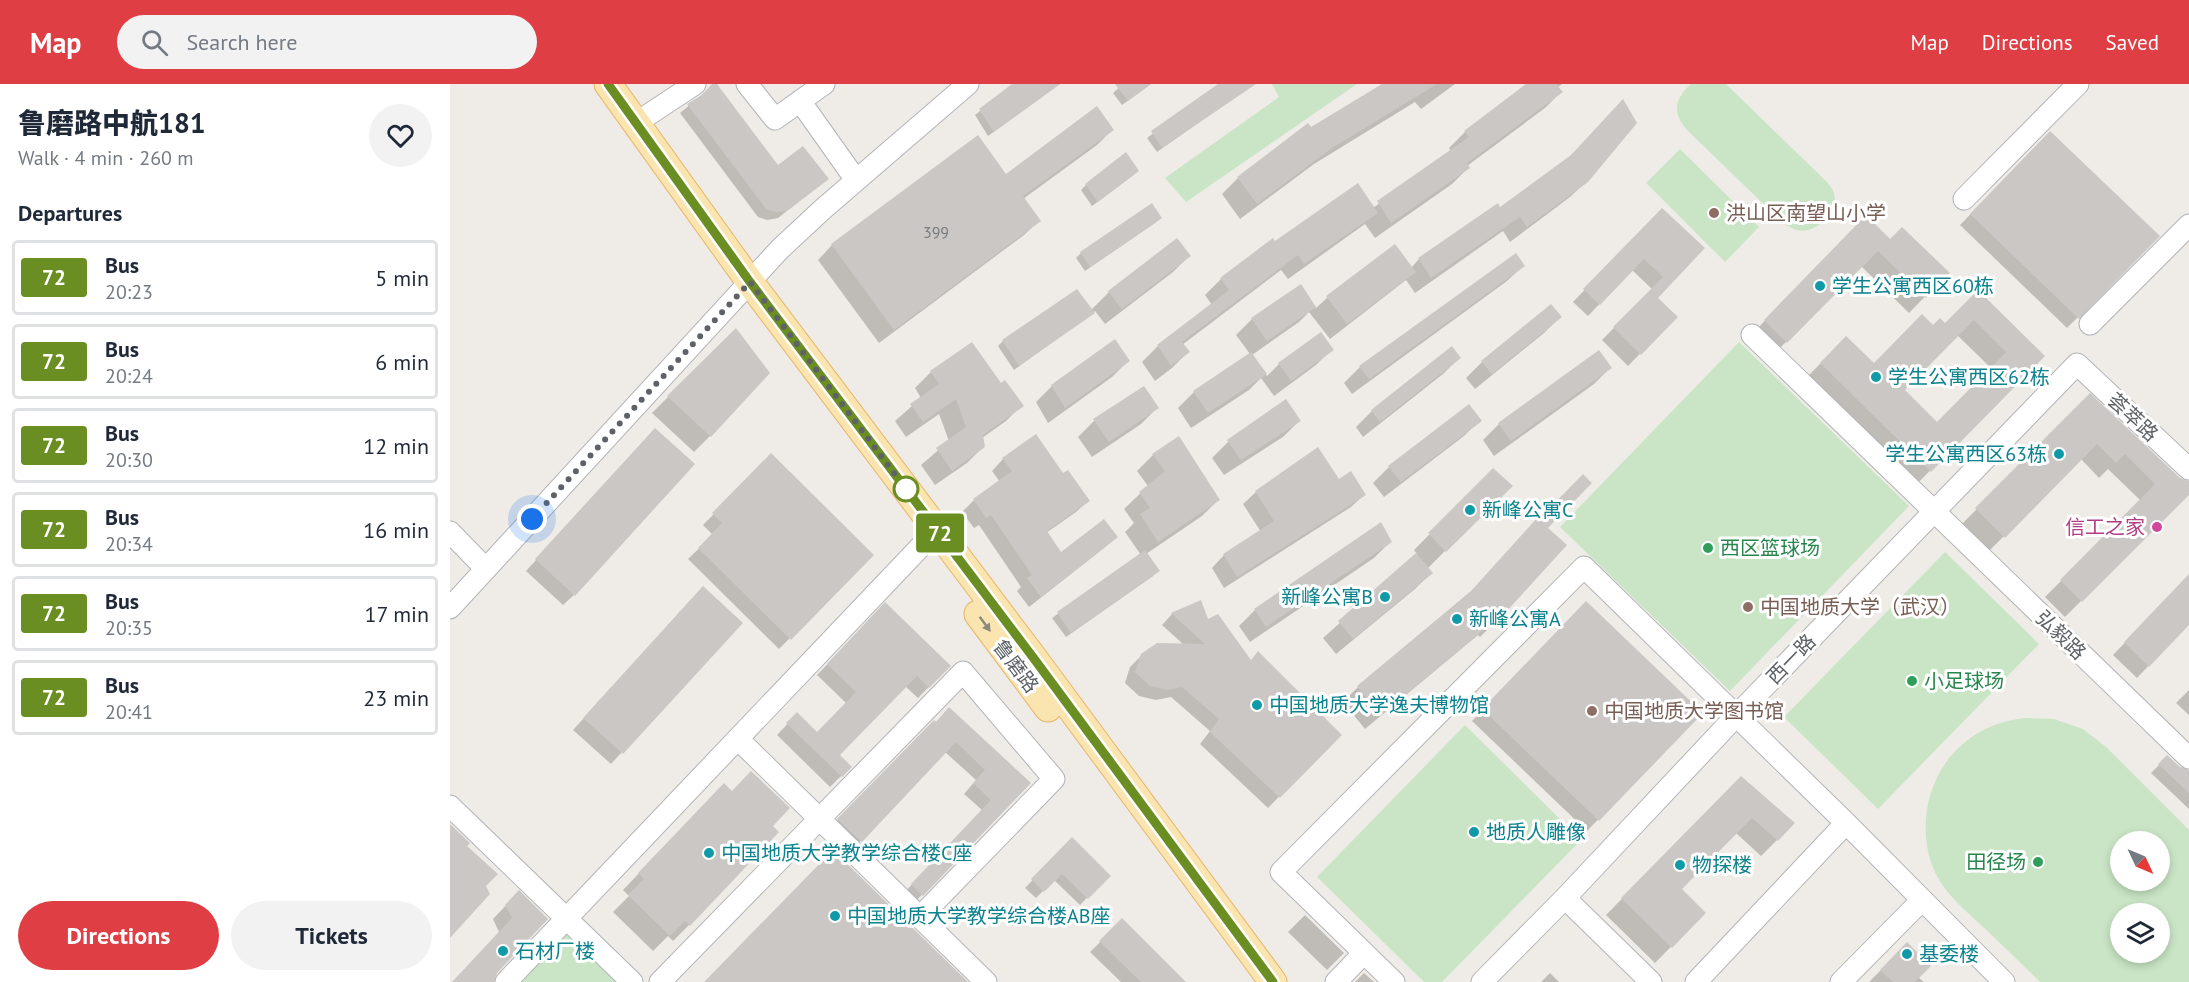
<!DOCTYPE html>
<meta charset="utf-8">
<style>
body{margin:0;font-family:"PT Sans","Noto Sans SC",sans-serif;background:#f2f2f3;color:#1f2937;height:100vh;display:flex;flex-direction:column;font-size:22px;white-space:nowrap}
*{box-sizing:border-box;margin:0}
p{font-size:20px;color:#747a83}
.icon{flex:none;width:33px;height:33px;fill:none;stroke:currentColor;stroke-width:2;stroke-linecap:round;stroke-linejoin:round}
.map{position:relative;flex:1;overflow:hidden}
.side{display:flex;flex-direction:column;background:#fff;width:450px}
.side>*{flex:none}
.badge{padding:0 12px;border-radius:4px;font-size:21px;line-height:39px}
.needle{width:39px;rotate:134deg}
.buttons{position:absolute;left:1660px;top:747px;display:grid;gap:12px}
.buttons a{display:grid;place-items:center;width:60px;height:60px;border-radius:50%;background:#fff;box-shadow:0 3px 9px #0003;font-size:30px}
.you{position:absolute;width:30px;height:30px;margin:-15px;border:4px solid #fff;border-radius:50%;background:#1a73e8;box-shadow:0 0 0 9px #1a73e833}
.map>.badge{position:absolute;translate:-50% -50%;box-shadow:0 0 0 3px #fff}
h2{padding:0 18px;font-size:22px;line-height:54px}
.round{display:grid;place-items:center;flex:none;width:63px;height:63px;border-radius:32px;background:#f2f2f3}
.head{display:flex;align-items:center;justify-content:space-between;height:102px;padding:0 18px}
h1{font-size:28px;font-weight:800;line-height:45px}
.action{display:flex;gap:12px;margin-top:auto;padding:12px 18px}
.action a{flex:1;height:69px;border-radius:36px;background:#de3e44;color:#fff;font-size:24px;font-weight:800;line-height:69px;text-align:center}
.action a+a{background:#f2f2f3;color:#1f2937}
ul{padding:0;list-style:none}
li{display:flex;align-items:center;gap:18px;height:75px;margin:0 12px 9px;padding:0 6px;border:3px solid #e0e1e3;border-radius:6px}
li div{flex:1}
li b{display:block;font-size:22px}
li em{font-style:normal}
li .badge{min-width:66px;font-weight:700;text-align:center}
header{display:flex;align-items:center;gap:36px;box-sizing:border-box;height:84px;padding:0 30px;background:#de3e44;color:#fff}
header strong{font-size:28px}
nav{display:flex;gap:33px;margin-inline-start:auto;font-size:21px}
.search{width:420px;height:54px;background:#f2f2f3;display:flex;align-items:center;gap:15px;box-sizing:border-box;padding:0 21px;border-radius:33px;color:#747a83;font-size:22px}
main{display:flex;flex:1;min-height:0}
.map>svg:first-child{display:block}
.green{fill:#c9e5c5;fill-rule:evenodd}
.shadow{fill:#0003;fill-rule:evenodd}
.building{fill:#cbc7c4;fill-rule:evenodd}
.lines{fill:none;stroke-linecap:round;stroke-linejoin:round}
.minor-casing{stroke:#b2b4b8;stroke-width:23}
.major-casing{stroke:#e8b567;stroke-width:29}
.minor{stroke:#fff;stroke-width:21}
.major{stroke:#fae5b1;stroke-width:27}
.oneway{fill:#8d897c}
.line-casing{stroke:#fff;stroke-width:14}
.line{stroke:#6b8e23;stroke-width:9}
.walk{stroke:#5e6266;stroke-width:6;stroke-dasharray:0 10.8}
.education-dot{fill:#8d6e63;stroke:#fff;stroke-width:2}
.culture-dot{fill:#0f9aa8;stroke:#fff;stroke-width:2}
.stop-dot{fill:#fff;stroke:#6b8e23;stroke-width:3}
.hotel-dot{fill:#d1479c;stroke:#fff;stroke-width:2}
.leisure-dot{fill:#2e9e5b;stroke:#fff;stroke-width:2}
.labels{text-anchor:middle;stroke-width:6;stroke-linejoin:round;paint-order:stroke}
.number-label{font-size:16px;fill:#797b7e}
.education-label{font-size:20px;fill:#785e54;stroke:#fff;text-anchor:start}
.culture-label{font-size:20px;fill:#0d838f;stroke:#fff;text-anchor:start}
.street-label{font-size:20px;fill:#5e6266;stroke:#fff}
.hotel-label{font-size:20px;fill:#b23c85;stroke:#fff;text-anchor:end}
.leisure-label{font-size:20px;fill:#27864d;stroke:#fff;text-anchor:start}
</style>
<header>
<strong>Map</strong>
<div class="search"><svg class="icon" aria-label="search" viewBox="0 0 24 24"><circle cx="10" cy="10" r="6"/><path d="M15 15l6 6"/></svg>Search here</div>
<nav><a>Map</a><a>Directions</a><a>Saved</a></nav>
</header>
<main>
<section class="side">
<div class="head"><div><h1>鲁磨路中航181</h1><p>Walk · 4 min · 260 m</p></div><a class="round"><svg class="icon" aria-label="heart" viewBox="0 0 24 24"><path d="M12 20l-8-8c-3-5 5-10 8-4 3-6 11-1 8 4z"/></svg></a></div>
<h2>Departures</h2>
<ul>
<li><span class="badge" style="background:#6b8e23;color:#fff">72</span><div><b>Bus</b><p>20:23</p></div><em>5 min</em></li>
<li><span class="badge" style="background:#6b8e23;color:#fff">72</span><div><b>Bus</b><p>20:24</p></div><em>6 min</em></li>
<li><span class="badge" style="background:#6b8e23;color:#fff">72</span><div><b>Bus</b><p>20:30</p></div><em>12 min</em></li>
<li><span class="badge" style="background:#6b8e23;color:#fff">72</span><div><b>Bus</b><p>20:34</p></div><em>16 min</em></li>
<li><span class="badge" style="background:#6b8e23;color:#fff">72</span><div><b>Bus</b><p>20:35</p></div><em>17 min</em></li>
<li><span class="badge" style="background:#6b8e23;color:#fff">72</span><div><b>Bus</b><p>20:41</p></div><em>23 min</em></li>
</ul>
<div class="action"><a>Directions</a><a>Tickets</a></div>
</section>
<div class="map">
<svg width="1739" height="898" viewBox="0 0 1739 898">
<rect width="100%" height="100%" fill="#efece7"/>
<path class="green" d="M822,0H907L736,118L715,94L829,13Z
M1241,0H1276L1376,97C1378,100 1383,105 1384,109C1390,129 1365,151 1346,146C1341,144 1337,141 1333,139L1238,47C1222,30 1224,15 1241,0Z
M1230,65L1309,143L1275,178L1196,99Z
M1289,258L1459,422L1280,607L1110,443Z
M1495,468L1589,560L1428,725L1334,633Z
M1574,634L1604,635L1633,645L1656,663L1739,746V898H1590C1571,879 1551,860 1531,841C1516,827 1498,812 1488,794C1463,748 1477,685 1519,655C1536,642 1554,637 1574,634ZM1671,758H1710V796H1671ZM1671,830H1710V868H1671Z
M1015,641L1131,756L992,898H974L867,793Z
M117,834L184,898H59Z"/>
<path class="shadow" d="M265,0L328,83L377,95L328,134L317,136L308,133L230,29Z
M565,0H610L538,52L525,31Z
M673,0H701L672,21L663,9Z
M770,0H792L795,6L707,68L697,54Z
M935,0H1005L971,25L965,18L864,80L790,135L772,110L788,94L858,41L861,45Z
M1079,0H1112L1107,4L1111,8L1095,24L1017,82L1018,84L1002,100L925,154L915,140L838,195L831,186L732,261L738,268L722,284L705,297L692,278L708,262L762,221L755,211L771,195L825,159L923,124L1001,67L999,64L1015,48Z
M662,46L647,61L573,115L589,137L574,151L429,259L368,176L382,161L556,92Z
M1600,49L1708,152L1617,244L1510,141Z
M682,92L642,122L631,106L636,101Z
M1137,97L1120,113L1060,158L1053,147L965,209L956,196L880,255L859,228L849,238L802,271L817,292L829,280L882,265L866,281L824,312L811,294L799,306L741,344L728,324L744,308L800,270L786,251L802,235L850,202L866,224L877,214L944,162L961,184L969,175L1050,125Z
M701,121L710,134L705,139L635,187L626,174L631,169Z
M1212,126L1253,164L1206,214L1226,233L1178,282L1152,256L1202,205L1182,186L1138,232L1123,218Z
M1416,133L1440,157L1498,189L1459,229L1411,182L1320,274L1299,253Z
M727,156L739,172L723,188L655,240L645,227L564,286L548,262L553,257L626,207L641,226L659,208Z
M1073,182L1057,197L902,310L894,299L910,283Z
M1528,208L1592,272L1464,403L1355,295L1396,254L1423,281L1483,243L1495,241ZM1507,251L1542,285L1487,340L1452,306Z
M1110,233L1094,249L1025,305L1016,294L1032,278Z
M285,246L260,352L244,368L202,329Z
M664,257L678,277L662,293L598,339L586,318L602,302Z
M522,260L551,301L572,321L556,337L532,354L534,362L517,379L485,401L471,381L499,357L489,330L456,353L445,337L471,314L465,304L481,288Z
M1002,265L1009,274L993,290L913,353L906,343L922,327Z
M1149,268L1160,284L1144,300L1044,372L1033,356L1049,340Z
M1640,311L1730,396L1739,398V409L1615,533L1595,513L1691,417L1658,385L1649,394L1631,375L1538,468L1511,441Z
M836,317L849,337L833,353L774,391L762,374L778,358Z
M707,324L691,340L642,373L628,353L644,337Z
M1030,336L1014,352L934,413L923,399L939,383Z
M195,357L124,511L113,521L76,487Z
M703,371L768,416L752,432L696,470L703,492L616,553L602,534L691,471L675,448L684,439L674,425L698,402L687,387Z
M321,372L422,471L329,565L238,475L263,451L253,441Z
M553,375L613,391L638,417L626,428L596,449L611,470L666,453L654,464L579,523L567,507L571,503L529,441L524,444L512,428L523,417L550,398L542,387Z
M1043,386L1060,402L977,485L981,489L965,505L886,570L873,554L967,470L964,466Z
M888,397L914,411L901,423L774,504L762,484L774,471L811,448L793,420L806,408Z
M1096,444L1045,538L1030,553L1028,551L915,645L893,618L908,603Z
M940,458L924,474L800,558L789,542L805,526Z
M1739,492V539L1687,594L1663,571Z
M242,515L291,539L161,680L123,646Z
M750,518L757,537L800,578L889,651L818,724L750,660L760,647L721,613L706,616L689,612L675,599L680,583L692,571L734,561L712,541L722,530Z
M1136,519L1251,629L1137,747L1022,637Z
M425,531L499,582L468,614L455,602L387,672L400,683L380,703L327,651L347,630L367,650L396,619L367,591Z
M1739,606V631L1726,619Z
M484,638L579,699L462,821L452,811L532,726L514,710L526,696L495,668L401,767L379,745Z
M1717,673L1735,688H1739V725L1701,689Z
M1291,694L1327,756L1311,772L1286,749L1230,805L1254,829L1205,879L1156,831Z
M258,717L239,841L223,857L218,852L203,867L163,828L179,812L173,806Z
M622,755L658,792L630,821L604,796L586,814L575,804Z
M69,808L96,835L45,888L43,898H3L49,848L43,835Z
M855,831L894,869L877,886L838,848Z
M672,837L735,898H671L640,868Z
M1457,860L1468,893L1474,898H1419Z
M914,889L924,898H905Z
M1100,889L1109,898H1091Z"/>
<path class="building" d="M262,0H267L328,81L353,62L379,95L337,127L326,128L316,125L237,20L252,11Z
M562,0H610L544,48L529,25Z
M665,0H701L678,17Z
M768,0H806L712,64L701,47Z
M932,0H987L882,64L807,120L787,93L858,39L861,43Z
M1076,0H1106L1113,8L1017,79L1020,84L941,139L927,117L1019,53L1014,47Z
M1173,15L1187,39L1138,98L1077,143L1070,133L981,194L968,174L1048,119L1050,123L1121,71Z
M647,22L664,46L573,112L591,137L444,246L381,160L528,51L556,90Z
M1600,47L1710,152L1629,235L1520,130Z
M676,68L689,87L648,118L635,100Z
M908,99L928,129L854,180L848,171L732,258L740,268L721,282L707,261L779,206L770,194L823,154L825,157Z
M702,119L712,134L640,183L630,168Z
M1212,124L1255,164L1208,214L1228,233L1191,271L1163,243L1213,193L1194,175L1150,221L1133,205Z
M1416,131L1440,155L1452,143L1500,189L1476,214L1428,167L1337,259L1314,236Z
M727,154L741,172L672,225L658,207Z
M945,160L966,188L897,240L876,212Z
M1066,169L1075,182L919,295L909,282Z
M851,200L866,223L817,257L801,234Z
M627,205L645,229L569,282L552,256Z
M1528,206L1595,272L1481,388L1370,279L1396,252L1424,279L1472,230L1483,241L1490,234L1495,239ZM1524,236L1556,268L1487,338L1455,306Z
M1101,220L1112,233L1042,290L1031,277Z
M286,244L320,289L261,353L217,312Z
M871,248L884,266L841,297L828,279Z
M665,255L680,277L615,324L601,301Z
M522,258L551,299L555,296L574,322L533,351L535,363L502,387L486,364L516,343L506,315L473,338L460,320L489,300L480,287Z
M1002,262L1011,274L930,338L921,326Z
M1149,266L1162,284L1061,357L1048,339Z
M801,268L817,290L758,329L743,307Z
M694,302L709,324L659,358L643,335Z
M1640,309L1730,394L1739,397V411L1632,518L1610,496L1705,400L1675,370L1666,379L1647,360L1555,454L1525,424Z
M836,315L851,337L791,376L777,356Z
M1019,320L1032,337L951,398L938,382Z
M205,344L245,380L125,512L85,475Z
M586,350L613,389L618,386L640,417L597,447L611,468L654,435L668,453L591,513L577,494L582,491L541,431L536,434L523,415L562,387L552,374Z
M729,352L770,416L708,458L690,430L700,424L689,408L715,387L702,370Z
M868,363L889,395L901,387L916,411L787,493L773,470L824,437L805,407Z
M321,369L424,471L341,556L248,464L272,439L262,429Z
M1043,384L1063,402L996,468L978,449Z
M1133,390L1142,399L1098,444L1117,461L1046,539L1044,537L931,631L907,602L1021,507L1087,434L1089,435Z
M931,438L942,458L816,543L804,525Z
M695,466L710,487L621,549L607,528Z
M966,469L983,489L903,555L888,537Z
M1739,490V541L1699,583L1674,558Z
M253,502L293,539L173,670L133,634Z
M751,516L758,535L768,530L801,576L808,567L892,651L830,714L760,648L769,635L732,603L717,606L700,602L685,588L691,570L707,559L755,560L721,529Z
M1136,517L1253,629L1149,737L1032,625Z
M435,518L501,582L479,604L467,592L390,671L402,683L392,693L336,639L347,628L367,648L406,608L377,580Z
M499,623L581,699L473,812L461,800L541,716L523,699L535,686L506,658L412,758L387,735L484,636L486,638Z
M1717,671L1730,683L1739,686V709L1708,680Z
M301,687L340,724L323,742L329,748L240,842L235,837L220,852L178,811L194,795L188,789L274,699L282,707Z
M1291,692L1345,739L1328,757L1302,734L1232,805L1256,829L1222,864L1171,814Z
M0,740L20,759L17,762L48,790L36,802L40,810L0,854Z
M622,753L661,792L638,815L612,790L594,808L581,795Z
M383,766L518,898H254Z
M69,806L98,835L47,889L44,898H2L62,834L55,821Z
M672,834L736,898H691L649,857Z
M1457,858L1481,882L1465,898H1443L1430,886Z"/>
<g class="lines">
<defs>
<path id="minor" d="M297,0L325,35L374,0
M350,17L406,96
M186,39L245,0
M1514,115L1628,0
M1640,240L1739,141
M1302,251L1739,674
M0,448L36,485
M0,524L330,165L373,125L518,0
M288,655L536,898
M0,722L182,898
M1115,814L1201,898
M56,898L475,458
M210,898L513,588L604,695L470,833
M886,898L914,869
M944,898L831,788L1134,483L1396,739L1554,898
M1032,898L1115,814L1286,632L1627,280L1739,385
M1246,898L1396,739
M1391,898L1472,816"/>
<path id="major" d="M158,0L300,198L585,576L823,898
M528,530L598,624"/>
</defs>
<use href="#minor" class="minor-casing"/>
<use href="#major" class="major-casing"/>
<use href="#minor" class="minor"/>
<use href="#major" class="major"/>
</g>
<defs><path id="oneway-solid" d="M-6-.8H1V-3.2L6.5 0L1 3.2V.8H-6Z" transform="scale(1.5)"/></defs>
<use class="oneway" href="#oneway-solid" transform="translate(535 540) rotate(54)"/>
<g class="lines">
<defs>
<path id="line" d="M158,0L300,198L585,576L823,898"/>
</defs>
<use href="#line" class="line-casing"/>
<use href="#line" class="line"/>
<path class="walk" d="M82,435L300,198L456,405"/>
</g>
<g class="education-dot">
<circle cx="1264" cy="129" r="6"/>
<circle cx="1298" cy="523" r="6"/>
<circle cx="1142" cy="627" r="6"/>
</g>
<g class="culture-dot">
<circle cx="1370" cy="202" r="6"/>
<circle cx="1426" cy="293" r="6"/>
<circle cx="1609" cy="370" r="6"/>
<circle cx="1020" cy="426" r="6"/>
<circle cx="935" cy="513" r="6"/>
<circle cx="1007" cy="535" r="6"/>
<circle cx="807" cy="621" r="6"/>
<circle cx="1024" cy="748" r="6"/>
<circle cx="259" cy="769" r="6"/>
<circle cx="1230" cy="781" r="6"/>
<circle cx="385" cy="832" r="6"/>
<circle cx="53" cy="867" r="6"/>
<circle cx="1457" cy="870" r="6"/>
</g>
<circle class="stop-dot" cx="456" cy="405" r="12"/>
<circle class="hotel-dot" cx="1707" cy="443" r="6"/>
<g class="leisure-dot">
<circle cx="1258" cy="464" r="6"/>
<circle cx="1462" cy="597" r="6"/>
<circle cx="1588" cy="778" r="6"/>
</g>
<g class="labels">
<g class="number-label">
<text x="486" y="154">399</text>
</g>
<g class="education-label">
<text x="1276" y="136">洪山区南望山小学</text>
<text x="1310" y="530">中国地质大学（武汉）</text>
<text x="1154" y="634">中国地质大学图书馆</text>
</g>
<g class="culture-label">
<text x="1382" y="209">学生公寓西区60栋</text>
<text x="1438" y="300">学生公寓西区62栋</text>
<text x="1597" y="377" text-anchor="end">学生公寓西区63栋</text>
<text x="1032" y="433">新峰公寓C</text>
<text x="923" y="520" text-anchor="end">新峰公寓B</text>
<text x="1019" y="542">新峰公寓A</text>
<text x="819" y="628">中国地质大学逸夫博物馆</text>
<text x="1036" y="755">地质人雕像</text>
<text x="271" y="776">中国地质大学教学综合楼C座</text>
<text x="1242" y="788">物探楼</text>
<text x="397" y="839">中国地质大学教学综合楼AB座</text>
<text x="65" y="874">石材厂楼</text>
<text x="1469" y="877">基委楼</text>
</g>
<g class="street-label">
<text transform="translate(1683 333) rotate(43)" y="7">荟萃路</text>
<text transform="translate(1611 551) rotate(44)" y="7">弘毅路</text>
<text transform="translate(1341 575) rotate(-46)" y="7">西一路</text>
<text transform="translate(566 582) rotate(53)" y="7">鲁磨路</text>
</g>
<g class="hotel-label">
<text x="1695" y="450">信工之家</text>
</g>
<g class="leisure-label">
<text x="1270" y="471">西区篮球场</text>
<text x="1474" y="604">小足球场</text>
<text x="1576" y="785" text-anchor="end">田径场</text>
</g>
</g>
</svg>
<div class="buttons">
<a><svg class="needle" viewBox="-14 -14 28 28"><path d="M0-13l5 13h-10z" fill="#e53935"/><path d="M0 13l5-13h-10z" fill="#747a83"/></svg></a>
<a><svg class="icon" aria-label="layers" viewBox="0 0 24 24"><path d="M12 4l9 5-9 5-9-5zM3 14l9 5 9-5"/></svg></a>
</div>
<div class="you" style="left:82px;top:435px"></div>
<b class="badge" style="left:490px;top:449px;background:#6b8e23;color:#fff">72</b>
</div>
</main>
